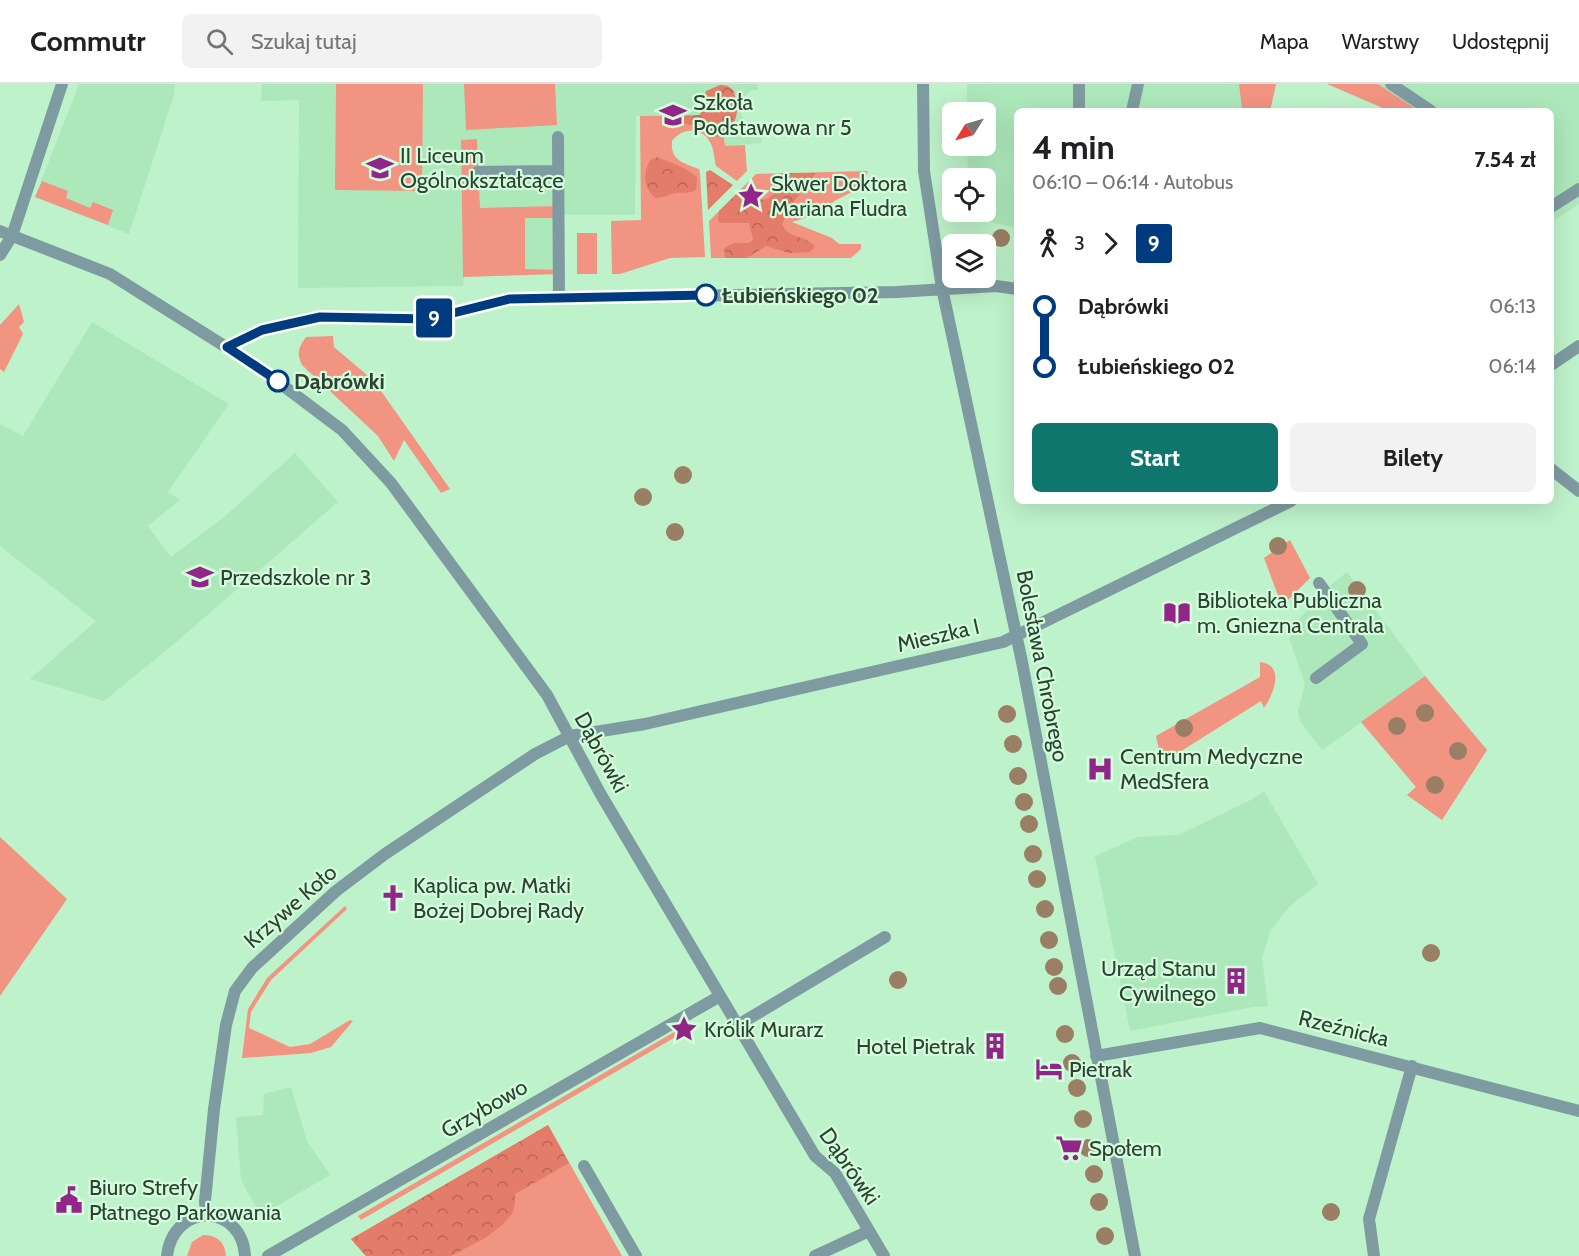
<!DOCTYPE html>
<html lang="pl">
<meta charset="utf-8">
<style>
body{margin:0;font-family:Cabin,sans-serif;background:#f2f2f2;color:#202124;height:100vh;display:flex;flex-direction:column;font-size:22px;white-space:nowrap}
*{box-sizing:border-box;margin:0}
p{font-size:20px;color:#757577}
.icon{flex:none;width:33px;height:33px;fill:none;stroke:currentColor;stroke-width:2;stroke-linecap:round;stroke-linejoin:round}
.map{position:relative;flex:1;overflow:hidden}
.side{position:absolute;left:1014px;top:24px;width:540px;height:396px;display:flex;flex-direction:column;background:#fff;border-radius:9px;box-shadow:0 6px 24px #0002}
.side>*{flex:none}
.badge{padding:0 12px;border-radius:4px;font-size:21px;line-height:39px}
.needle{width:39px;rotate:233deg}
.fabs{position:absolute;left:942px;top:18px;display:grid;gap:12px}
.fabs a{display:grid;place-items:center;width:54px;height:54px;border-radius:9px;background:#fff;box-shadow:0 6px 24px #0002;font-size:30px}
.map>.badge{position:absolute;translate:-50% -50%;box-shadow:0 0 0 3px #fff}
.legs{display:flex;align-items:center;gap:9px;height:66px;padding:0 18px;font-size:20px}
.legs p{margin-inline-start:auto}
.overview{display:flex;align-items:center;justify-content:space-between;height:102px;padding:0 18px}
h1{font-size:33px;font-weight:700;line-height:45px}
.button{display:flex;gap:12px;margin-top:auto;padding:12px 18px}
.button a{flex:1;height:69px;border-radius:9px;background:#0f766e;color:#fff;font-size:24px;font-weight:700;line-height:69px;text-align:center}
.button a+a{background:#f2f2f2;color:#202124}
ul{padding:0 18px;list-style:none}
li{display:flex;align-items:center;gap:21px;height:60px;font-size:22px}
li i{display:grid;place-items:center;width:9px;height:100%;margin:0 8px;background:currentColor}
li i::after{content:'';width:15px;height:15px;margin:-8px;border:4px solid;border-radius:50%;background:#fff}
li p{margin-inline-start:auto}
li:first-child i{background:linear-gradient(#0000 50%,currentColor 0)}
li:last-child i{background:linear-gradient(currentColor 50%,#0000 0)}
header{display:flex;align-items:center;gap:36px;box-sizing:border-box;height:84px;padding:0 30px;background:#fff;border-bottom:2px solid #e0e0e0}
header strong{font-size:28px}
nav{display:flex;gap:33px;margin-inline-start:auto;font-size:21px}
.search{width:420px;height:54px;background:#f2f2f2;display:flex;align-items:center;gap:15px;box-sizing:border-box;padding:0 21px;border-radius:9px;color:#757577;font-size:22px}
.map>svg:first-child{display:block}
.built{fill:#ade8bb}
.green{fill:#f19481}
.forest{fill:url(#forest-crowns)}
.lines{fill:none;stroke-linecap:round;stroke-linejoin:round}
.service{stroke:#7e9ba1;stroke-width:12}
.pedestrian{stroke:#7e9ba1;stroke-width:12}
.minor{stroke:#7e9ba1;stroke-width:12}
.tree{fill:#9b7f65}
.line-1-casing{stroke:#fff;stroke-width:14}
.line-1{stroke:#003b80;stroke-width:9}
.stop-1-dot{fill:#fff;stroke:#003b80;stroke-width:3}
.labels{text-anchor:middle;stroke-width:4.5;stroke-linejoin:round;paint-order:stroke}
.poi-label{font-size:22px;fill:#2d4232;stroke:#d3fddc;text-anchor:start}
.stop-label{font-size:22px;font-weight:bold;fill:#2d4232;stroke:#d3fddc;text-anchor:start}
.street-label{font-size:22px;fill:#2d4232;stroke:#d3fddc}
</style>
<header>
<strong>Commutr</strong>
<div class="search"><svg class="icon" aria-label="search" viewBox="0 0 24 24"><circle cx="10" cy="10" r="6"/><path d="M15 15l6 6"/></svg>Szukaj tutaj</div>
<nav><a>Mapa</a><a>Warstwy</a><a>Udostępnij</a></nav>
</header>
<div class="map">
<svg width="1579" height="1172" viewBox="0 0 1579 1172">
<defs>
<pattern id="forest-crowns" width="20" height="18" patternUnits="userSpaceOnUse" patternTransform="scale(1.5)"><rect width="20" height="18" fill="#e37c68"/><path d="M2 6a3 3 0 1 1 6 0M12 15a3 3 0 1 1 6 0" fill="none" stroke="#b86756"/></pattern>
</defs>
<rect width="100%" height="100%" fill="#bef2ca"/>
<path class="built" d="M79,0H175L174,11L129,150L35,113Z
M262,0H758V6H752L743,14L740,26L744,38L754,46H761L762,59L725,62L721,31L636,32L635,131H558V190L464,193L463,202L298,204L299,16L261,17Z
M967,0H1276L1270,27H1017V144L972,134V128H986V94H968L967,62H986V28H967Z
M1327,0H1579V120L1551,138V27H1390Z
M92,238L229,320L168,408L180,416L148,442L171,473L223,434L295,369L338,418L174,560L104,617L30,595L96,537L0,462V340L23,352Z
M1347,488L1425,592L1487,666L1442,736L1407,711L1416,703L1362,638L1322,666L1300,637L1298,627L1305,600L1289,554L1296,548L1291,543L1333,499Z
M1264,707L1318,800L1290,822L1270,847L1262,874L1268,923H1253L1130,947L1095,772L1138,753L1178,751L1251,716Z
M291,1003L307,1057L330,1091L260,1132L241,1095L236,1033L263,1031L264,1010Z"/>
<path class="green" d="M336,0H423L422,107L335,106Z
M464,0H555L557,41L466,46Z
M1239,0H1276L1270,27H1246L1242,25Z
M1327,0H1378L1419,27H1390Z
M721,31L725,62L745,61L747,87L737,97L716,82C714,74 714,65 710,58C701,42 682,44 672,57C670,76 683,79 699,85L700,89L705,173L670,174L620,190H612L611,137L641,136L640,32Z
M477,55L480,124L558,122V134H525V185L558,186V190L463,193L461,56Z
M868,87L865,94L852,108L836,116L818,130L792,138L832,154L839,160H861V165L851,174H711L709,137L756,90Z
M42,97L68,107L66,114L90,124L93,118L113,126L108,141L35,113Z
M577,149H597V190H577Z
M19,220L24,238L19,243L23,250L4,288L0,285V241Z
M333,252L334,263L374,297L450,405L441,409L404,356L394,377L378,352L302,281C296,269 299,263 306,253Z
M1290,456L1310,494L1282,522L1264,474Z
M1260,578C1286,581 1273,611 1264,624L1261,617L1162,679L1156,652L1260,593Z
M1425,592L1487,666L1442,736L1407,711L1416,703L1361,638Z
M0,753L67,815L0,912Z
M345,822L347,825L271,896L251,928L249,944L290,963L310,960L350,936L353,937L331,963L311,969L242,974L248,925L267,894Z
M688,940L691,944L361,1136L358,1132Z
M548,1041L622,1172H366L351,1155Z
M203,1151C217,1151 225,1158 226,1172H187L192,1158Z"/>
<path class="forest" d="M720,1L728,2L734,7C739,28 739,35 724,52L717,53L705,44L681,39V32L700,31L706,7Z
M658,73C671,80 687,82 697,94L696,106C689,110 683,108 675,109C668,111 663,114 655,114C643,102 643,90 650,76Z
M710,86L733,101L708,126L706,88Z
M782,89H816L788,125L782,141C789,155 805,151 815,162L810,168L789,169L766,162L747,174H725L724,164L734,159H750L753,155L749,139H721L718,137L719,127L742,105C764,124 775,117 782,89Z
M548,1041L569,1079L515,1110V1119L512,1130L501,1142L485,1154L451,1172H366L351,1155Z"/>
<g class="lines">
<path class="service" d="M1391,0L1431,27
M1079,27V0
M1132,27L1138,0
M558,53L559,214
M478,88L558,87
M1551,123L1579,105
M12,152L62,0
M1316,594L1362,560L1319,499
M738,941L885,853
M1374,1172L1369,1135L1412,982"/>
<path class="pedestrian" d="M584,1082L636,1172"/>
<path class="minor" d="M923,0L924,87L942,204L1022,578L1135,1172
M0,147L110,190L261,285L342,346L391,399L547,611L600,709L815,1072L835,1089L884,1172
M0,171L12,152
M227,263L263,246L320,233L429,235L509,215L897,208L996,202L1017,205
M1551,281L1579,262
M1551,385L1579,407
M1096,972L1260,944L1579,1027
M206,1132L205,1117L214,1025L226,941L235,907L252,884L336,807L385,770L535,670L570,652L645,640L1003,558L1291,417
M167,1172C173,1118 242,1119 245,1172
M268,1172L720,912
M815,1172L869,1147"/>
</g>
<g class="tree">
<circle cx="1001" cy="154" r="9"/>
<circle cx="683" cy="391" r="9"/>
<circle cx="643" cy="413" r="9"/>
<circle cx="675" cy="448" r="9"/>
<circle cx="1278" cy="462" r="9"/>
<circle cx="1357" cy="506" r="9"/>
<circle cx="1425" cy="629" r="9"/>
<circle cx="1007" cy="630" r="9"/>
<circle cx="1397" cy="642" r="9"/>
<circle cx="1184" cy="644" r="9"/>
<circle cx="1013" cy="660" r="9"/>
<circle cx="1458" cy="667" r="9"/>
<circle cx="1018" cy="692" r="9"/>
<circle cx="1435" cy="701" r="9"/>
<circle cx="1024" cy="718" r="9"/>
<circle cx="1029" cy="740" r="9"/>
<circle cx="1033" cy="770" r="9"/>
<circle cx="1037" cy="795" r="9"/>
<circle cx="1045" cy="825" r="9"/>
<circle cx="1049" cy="856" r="9"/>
<circle cx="1431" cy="869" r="9"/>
<circle cx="1054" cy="883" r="9"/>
<circle cx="898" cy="896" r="9"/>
<circle cx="1058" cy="902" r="9"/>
<circle cx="1065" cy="950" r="9"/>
<circle cx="1072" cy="979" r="9"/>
<circle cx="1077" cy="1004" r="9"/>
<circle cx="1083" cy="1035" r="9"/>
<circle cx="1088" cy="1064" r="9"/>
<circle cx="1094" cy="1090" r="9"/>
<circle cx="1099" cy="1118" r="9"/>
<circle cx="1331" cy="1128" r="9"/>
<circle cx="1105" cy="1152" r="9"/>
</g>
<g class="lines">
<defs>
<path id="line-1" d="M278,297L227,263L262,246L320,233L429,235L509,215L706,211"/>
</defs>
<use href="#line-1" class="line-1-casing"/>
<use href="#line-1" class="line-1"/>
</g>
<defs>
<symbol id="school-bare" viewBox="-9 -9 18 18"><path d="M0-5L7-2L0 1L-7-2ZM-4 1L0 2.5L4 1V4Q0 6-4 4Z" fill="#912588" stroke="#d3fddc" stroke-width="2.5" paint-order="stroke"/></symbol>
<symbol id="sight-bare" viewBox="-9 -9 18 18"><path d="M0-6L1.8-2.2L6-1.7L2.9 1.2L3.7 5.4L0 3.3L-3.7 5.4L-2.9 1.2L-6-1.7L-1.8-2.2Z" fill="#912588" stroke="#d3fddc" stroke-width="2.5" paint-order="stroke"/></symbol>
<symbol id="library-bare" viewBox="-9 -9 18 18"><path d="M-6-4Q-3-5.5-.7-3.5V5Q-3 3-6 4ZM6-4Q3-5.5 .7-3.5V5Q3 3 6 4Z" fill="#912588" stroke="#d3fddc" stroke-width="2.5" paint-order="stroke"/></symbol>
<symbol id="hospital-bare" viewBox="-9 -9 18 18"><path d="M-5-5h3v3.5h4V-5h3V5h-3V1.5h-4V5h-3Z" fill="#912588" stroke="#d3fddc" stroke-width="2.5" paint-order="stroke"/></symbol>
<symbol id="church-bare" viewBox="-9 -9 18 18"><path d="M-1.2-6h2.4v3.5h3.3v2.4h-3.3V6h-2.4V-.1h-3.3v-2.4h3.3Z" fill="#912588" stroke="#d3fddc" stroke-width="2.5" paint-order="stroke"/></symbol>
<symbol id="building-bare" viewBox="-9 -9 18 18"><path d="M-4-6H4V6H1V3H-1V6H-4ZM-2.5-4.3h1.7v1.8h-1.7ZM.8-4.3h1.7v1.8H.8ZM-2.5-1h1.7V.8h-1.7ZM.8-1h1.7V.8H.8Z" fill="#912588" stroke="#d3fddc" stroke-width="2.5" paint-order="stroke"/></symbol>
<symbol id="hotel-bare" viewBox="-9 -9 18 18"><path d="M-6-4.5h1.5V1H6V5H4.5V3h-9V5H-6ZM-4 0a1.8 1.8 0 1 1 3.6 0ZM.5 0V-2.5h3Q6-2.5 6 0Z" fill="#912588" stroke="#d3fddc" stroke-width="2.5" paint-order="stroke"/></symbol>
<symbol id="supermarket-bare" viewBox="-9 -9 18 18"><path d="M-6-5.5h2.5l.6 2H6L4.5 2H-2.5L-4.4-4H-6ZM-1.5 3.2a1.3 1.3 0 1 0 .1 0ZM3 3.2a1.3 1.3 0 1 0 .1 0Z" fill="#912588" stroke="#d3fddc" stroke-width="2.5" paint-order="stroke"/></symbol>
<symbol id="civic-bare" viewBox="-9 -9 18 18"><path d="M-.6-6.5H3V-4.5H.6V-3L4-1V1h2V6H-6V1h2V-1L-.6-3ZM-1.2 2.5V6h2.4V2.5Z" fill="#912588" stroke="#d3fddc" stroke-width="2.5" paint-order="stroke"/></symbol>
</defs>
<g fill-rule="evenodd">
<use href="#school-bare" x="654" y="12" width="38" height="38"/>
<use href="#school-bare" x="361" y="65" width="38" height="38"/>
<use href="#sight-bare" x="732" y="93" width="38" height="38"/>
<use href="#school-bare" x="181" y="474" width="38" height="38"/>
<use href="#library-bare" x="1158" y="510" width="38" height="38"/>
<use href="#hospital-bare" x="1081" y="666" width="38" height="38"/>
<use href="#church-bare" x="374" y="795" width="38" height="38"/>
<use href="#building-bare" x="1217" y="878" width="38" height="38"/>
<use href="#sight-bare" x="665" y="926" width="38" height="38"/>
<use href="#building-bare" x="976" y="943" width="38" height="38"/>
<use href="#hotel-bare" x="1030" y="966" width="38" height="38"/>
<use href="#supermarket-bare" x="1050" y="1045" width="38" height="38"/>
<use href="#civic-bare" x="50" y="1097" width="38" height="38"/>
</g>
<g class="stop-1-dot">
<circle cx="706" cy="211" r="10"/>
<circle cx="278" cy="297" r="10"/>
</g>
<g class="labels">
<g class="poi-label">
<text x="693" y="26">Szkoła<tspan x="693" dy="25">Podstawowa nr 5</tspan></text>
<text x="400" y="79">II Liceum<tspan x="400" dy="25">Ogólnokształcące</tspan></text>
<text x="771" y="107">Skwer Doktora<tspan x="771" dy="25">Mariana Fludra</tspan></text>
<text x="220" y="501">Przedszkole nr 3</text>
<text x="1197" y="524">Biblioteka Publiczna<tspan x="1197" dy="25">m. Gniezna Centrala</tspan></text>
<text x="1120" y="680">Centrum Medyczne<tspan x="1120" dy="25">MedSfera</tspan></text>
<text x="413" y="809">Kaplica pw. Matki<tspan x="413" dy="25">Bożej Dobrej Rady</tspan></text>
<text x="1216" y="892" text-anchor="end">Urząd Stanu<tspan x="1216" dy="25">Cywilnego</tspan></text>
<text x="704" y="953">Królik Murarz</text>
<text x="975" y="970" text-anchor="end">Hotel Pietrak</text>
<text x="1069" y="993">Pietrak</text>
<text x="1089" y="1072">Społem</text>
<text x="89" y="1111">Biuro Strefy<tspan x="89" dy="25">Płatnego Parkowania</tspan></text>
</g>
<g class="stop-label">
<text x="722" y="219">Łubieńskiego 02</text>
<text x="294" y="305">Dąbrówki</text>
</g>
<g class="street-label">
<text transform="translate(938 551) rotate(-13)" y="8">Mieszka I</text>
<text transform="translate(1043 582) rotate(79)" y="8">Bolesława Chrobrego</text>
<text transform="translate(602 668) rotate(61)" y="8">Dąbrówki</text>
<text transform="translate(290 822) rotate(-41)" y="8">Krzywe Koło</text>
<text transform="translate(1344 944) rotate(14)" y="8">Rzeźnicka</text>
<text transform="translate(484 1024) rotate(-30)" y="8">Grzybowo</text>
<text transform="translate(850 1082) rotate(55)" y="8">Dąbrówki</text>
</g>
</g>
</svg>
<div class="fabs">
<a><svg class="needle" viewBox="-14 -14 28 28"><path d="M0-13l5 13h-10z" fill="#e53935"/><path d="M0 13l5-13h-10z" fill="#757577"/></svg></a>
<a><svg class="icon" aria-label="locate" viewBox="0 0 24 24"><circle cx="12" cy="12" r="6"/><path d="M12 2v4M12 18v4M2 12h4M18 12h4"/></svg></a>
<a><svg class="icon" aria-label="layers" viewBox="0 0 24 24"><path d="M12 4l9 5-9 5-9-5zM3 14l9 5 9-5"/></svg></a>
</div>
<b class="badge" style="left:434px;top:234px;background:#003b80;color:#fff">9</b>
<section class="side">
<div class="overview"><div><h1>4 min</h1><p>06:10 – 06:14 · Autobus</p></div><b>7.54 zł</b></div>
<div class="legs"><svg class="icon" aria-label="walk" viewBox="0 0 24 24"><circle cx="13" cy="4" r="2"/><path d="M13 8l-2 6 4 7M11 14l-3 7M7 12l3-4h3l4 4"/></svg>3<svg class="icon" aria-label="forward" viewBox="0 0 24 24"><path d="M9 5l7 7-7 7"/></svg><b class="badge" style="background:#003b80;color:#fff">9</b></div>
<ul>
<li><i style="color:#003b80"></i><b>Dąbrówki</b><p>06:13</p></li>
<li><i style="color:#003b80"></i><b>Łubieńskiego 02</b><p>06:14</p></li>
</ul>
<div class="button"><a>Start</a><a>Bilety</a></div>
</section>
</div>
